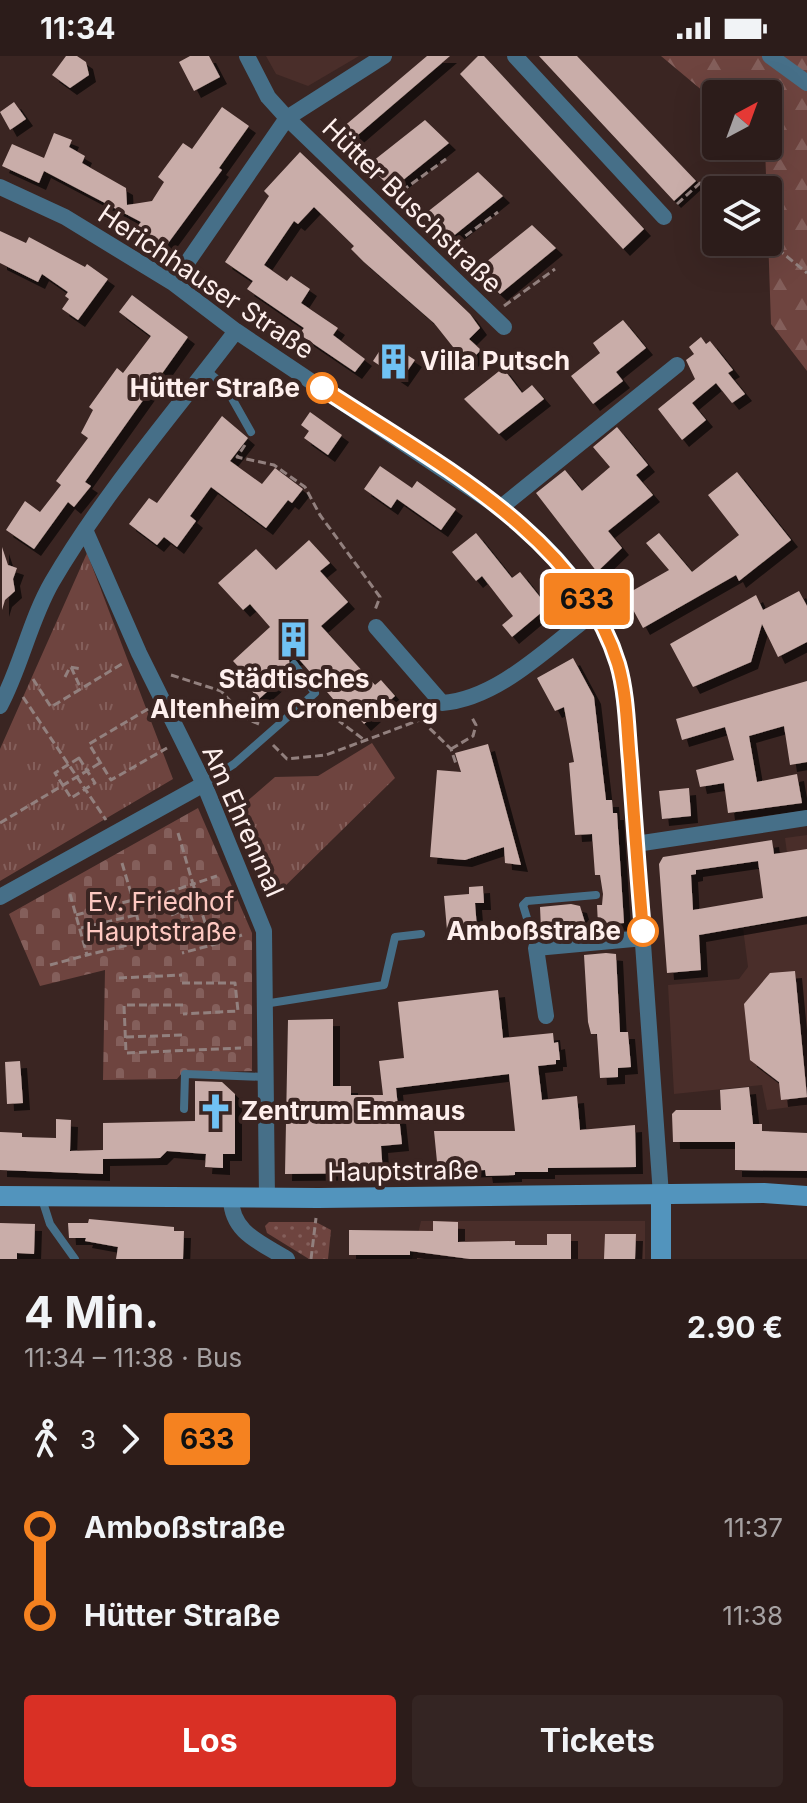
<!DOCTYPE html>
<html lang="de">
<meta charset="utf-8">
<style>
body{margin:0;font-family:Inter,sans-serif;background:#342523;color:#f1f3f6;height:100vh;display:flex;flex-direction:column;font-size:30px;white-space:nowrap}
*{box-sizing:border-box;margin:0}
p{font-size:26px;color:#a6a1a2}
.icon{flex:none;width:44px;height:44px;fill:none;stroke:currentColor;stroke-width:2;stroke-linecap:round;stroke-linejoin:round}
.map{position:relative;height:1203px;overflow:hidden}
.panel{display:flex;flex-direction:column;background:#2c1c1a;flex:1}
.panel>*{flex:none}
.badge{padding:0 16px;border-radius:6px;font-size:28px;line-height:52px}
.needle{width:52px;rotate:41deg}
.tools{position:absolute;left:702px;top:24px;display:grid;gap:16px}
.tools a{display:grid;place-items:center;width:80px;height:80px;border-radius:8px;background:#2c1c1a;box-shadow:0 8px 32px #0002,0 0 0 2px #483a39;font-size:40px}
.map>.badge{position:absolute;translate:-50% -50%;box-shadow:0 0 0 4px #fff}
.legs{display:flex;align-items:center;gap:12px;height:88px;padding:0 24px;font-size:26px}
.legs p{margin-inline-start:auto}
.headline{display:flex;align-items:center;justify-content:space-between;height:136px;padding:0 24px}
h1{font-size:44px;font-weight:700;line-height:60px}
.primary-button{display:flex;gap:16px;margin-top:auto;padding:16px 24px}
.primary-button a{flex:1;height:92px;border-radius:8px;background:#d93025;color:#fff;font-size:32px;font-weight:700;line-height:92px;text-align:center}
.primary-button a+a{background:#342523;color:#f1f3f6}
ul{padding:0 24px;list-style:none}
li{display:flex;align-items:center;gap:28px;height:88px;font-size:30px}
li i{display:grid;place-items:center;width:12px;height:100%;margin:0 10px;background:currentColor}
li i::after{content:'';width:20px;height:20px;margin:-10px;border:6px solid;border-radius:50%;background:#2c1c1a}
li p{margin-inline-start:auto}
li:first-child i{background:linear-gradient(#0000 50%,currentColor 0)}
li:last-child i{background:linear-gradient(currentColor 50%,#0000 0)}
.status{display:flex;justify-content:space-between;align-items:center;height:56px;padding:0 40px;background:#2c1c1a;direction:ltr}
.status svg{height:22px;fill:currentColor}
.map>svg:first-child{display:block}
.built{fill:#4a2e2a}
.grass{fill:url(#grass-dots)}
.forest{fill:url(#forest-firs)}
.cemetery{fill:url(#cemetery-stones)}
.park{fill:url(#park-tufts)}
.building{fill:#c9ada9;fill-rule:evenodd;filter:url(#shadow)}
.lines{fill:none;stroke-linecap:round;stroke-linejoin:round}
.path{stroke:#92807e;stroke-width:3;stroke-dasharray:8 4;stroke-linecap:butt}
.lane{stroke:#466f88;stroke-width:8}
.street{stroke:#466f88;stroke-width:16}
.secondary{stroke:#5294bd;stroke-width:20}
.line-1-casing{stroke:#fff;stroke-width:18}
.line-1{stroke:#f58220;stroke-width:12}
.stop-1-dot{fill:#fff;stroke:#f58220;stroke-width:4}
.labels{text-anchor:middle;stroke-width:8;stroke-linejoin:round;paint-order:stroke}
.street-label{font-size:26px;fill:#feefed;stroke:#3a2522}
.poi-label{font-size:26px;font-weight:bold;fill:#feefed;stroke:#3a2522;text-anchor:start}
.stop-label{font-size:26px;font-weight:bold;fill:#feefed;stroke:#3a2522;text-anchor:end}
.park-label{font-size:26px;fill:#fec8c1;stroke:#3a2522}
</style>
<div class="status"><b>11:34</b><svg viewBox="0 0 49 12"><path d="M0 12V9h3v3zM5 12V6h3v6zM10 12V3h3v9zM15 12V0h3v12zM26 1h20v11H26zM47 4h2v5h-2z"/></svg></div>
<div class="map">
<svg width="807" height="1203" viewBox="0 0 807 1203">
<defs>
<pattern id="grass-dots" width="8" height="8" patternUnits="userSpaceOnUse" patternTransform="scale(2)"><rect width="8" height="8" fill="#6e443f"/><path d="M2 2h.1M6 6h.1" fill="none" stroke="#845f5b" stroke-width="1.8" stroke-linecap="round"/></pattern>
<pattern id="forest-firs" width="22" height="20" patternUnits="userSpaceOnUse" patternTransform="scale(2)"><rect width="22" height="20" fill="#6e443f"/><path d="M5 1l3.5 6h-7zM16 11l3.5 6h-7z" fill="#845f5b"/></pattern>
<pattern id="cemetery-stones" width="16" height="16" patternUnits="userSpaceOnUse" patternTransform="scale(2)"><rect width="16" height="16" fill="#6e443f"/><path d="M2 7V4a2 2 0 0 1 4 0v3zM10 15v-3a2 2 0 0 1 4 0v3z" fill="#845f5b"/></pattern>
<pattern id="park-tufts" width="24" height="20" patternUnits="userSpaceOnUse" patternTransform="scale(2)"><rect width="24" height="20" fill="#6e443f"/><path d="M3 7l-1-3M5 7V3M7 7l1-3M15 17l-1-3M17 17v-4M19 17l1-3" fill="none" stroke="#845f5b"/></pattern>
<filter id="shadow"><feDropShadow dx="7" dy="7" stdDeviation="0" flood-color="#0009"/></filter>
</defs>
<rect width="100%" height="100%" fill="#3a2522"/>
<path class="built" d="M266,0H359L308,30L276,18Z
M807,779V1049L767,1054L762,1029L674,1038L668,929L739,923L748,911L743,872L796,864L785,782Z
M421,1165H645V1203H412Z"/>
<path class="grass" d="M269,1166H316L331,1174L328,1203H309L267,1177L265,1170Z"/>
<path class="forest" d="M661,0H807V315L771,268L765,90L768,38H716V46Z"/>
<path class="cemetery" d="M198,752L252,877V1015L182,1017L177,1023L103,1024L105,914L40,930L9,858Z"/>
<path class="park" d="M87,497L173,723L0,825V693Z
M372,687L395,722L275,840L231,759L275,721L318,720Z"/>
<path class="building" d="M66,0H77L86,6L89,19L70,32L52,19Z
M190,0H209L220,21L194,35L179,6Z
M427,0H450L352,84L342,72Z
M478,0H484L644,173L623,193L460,18Z
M539,0H577L696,125L674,145Z
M14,46L26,63L10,74L0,56Z
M222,51L249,70L219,112L222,114L166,190L138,170L141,166L44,115L39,127L2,110L12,88L44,102L54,77L72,84L69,91L85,100L82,107L126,132L127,149L152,145L164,126L158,121L183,87L192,93Z
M425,64L449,87L392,133L368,109Z
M300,96L470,258L480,272L469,283L481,294L471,304L460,293L457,296L434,267L364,206L351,193L354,190L314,151L298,168L294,165L264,209L287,225L291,220L310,233L301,247L338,272L333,279L365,303L355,316L299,278L304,272L247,233L253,225L225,206L269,140L264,135Z
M478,116L503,140L446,186L421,161Z
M532,169L556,192L500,238L475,215Z
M0,175L26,187L29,181L85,211L87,208L108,223L78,264L62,253L69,243L65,240L68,236L42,218L38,226L0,207Z
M132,239L188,281L85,426L91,430L74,451L68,446L34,493L6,474L25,445L40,456L61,429L56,425L88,382L81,377L93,354L89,351L117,312L123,317L151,280L119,256Z
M623,264L646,292L616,316L623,325L593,348L571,320L600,297L593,287Z
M701,281L706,288L710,285L733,314L728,317L745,338L732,347L716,327L692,347L706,364L682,384L658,353L695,323L686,304L694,298L689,291Z
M386,285L415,304L401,324L373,305Z
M503,312L522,337L532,329L544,343L499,378L464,343Z
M310,356L342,379L328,399L304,382L309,375L301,369Z
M222,360L248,382L230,405L262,428L275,412L303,433L292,447L288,444L266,472L211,431L190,460L196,465L177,491L164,481L157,489L129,468L149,442L157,447Z
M617,371L648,409L636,419L653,439L608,475L622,492L597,516L536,437L565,414L582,435L610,411L593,391Z
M380,410L412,432L417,425L456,453L441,474L397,443L391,452L364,433Z
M737,416L791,484L739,525L736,519L643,572L625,539L669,514L646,487L659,477L692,516L739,479L708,439Z
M476,477L512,522L520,516L548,551L512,581L502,569L513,560L482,520L476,525L452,496Z
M309,484L330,507L320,515L348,546L321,570L375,629L381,624L395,640L364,668L350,652L345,657L298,602L289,603L290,615L259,643L241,623L246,619L233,605L270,571L250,548L243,554L218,527L256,493L276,514Z
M2,491L8,509L17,512L13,523L15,535L5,544L2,554Z
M799,535L807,550V586L778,601L762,568L751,606L693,631L670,588L756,539L763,554Z
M573,602L594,641L606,744H612L613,757H617L624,867L598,869L597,849H602L603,838L600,819H595L592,778L575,779L569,707L574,706L564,651L555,655L537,622Z
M807,625V706L790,709L784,670L749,680L757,726L797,718L802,747L728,757L724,727L700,731L696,714L734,704L725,671L682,684L676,663Z
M488,688L521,809L505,807L504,791L465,804L430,801L437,714L461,716L455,697Z
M689,732L691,760L662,763L659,735Z
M772,784L774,798L807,793V860L699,879L701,914L667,917L659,808L663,801ZM758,805L763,842L693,854L691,819L696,818V814Z
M483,830L484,847H475L477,872L447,874L444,840L469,838V831Z
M571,848L580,850L586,870L541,873L540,851Z
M606,897L616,898L620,976H628L631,1011L618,1012V1021L600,1022L597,978H591L588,966L584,899Z
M795,915L807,1041L781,1044L779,1026L750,1004L744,948L770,917Z
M498,934L503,982L553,977L554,987L558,986L560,1004H556V1008L538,1010L542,1044L577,1040L580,1074L635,1069L636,1111L548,1112V1116H515V1119L486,1120L485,1114L438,1116L434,1075H515L509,1018L396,1032L402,1088L381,1090L383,1117L285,1118L288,964L333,963V1030H351V1039H383L379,1005L404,1002L398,946Z
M20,1005L23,1047L7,1048L5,1006Z
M195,1025L222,1026L235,1038V1098H223V1112L205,1111L206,1098L167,1095L160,1102L103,1103V1118L0,1114V1076L22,1077V1081L56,1082V1063L71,1064L70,1095L103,1094V1067L195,1065Z
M749,1031L753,1068H762V1075L807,1077V1115L735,1114V1086H673L672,1058L676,1054H721L720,1034Z
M89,1163L174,1171V1175H184L183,1203H116L118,1191L85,1185L86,1182H69L68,1167H88Z
M433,1165L458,1166V1186L515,1185V1189H547V1178H571V1203H470L410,1195V1199H349V1174L433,1175Z
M0,1167L35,1168L34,1198L17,1197V1203H0Z
M605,1178H636L635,1203H604Z"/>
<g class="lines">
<path class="path" d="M392,142L446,103
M677,148L700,127L716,141
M768,185L807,217
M446,194L498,156
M504,250L555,213
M245,389L237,401L274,409L305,431L320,459L380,541L375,554
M71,611L81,633
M171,619L221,635L247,663L259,668
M65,621L70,611L82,613
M33,623L51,651L125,606
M23,641L106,764
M321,646L327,656L363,683
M148,653L89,688L111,724L167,692
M421,664L451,693L456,708
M273,689L287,703L326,699L433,659
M451,693L473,680L476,669L471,660
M79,702L95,727L71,742L55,717Z
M0,767L100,707
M178,777L193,828L217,820
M122,807L133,844
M70,838L87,899L177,877
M133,848L193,828L212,889L182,897
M76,859L133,844L143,885
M171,859L188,852L197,878L190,880L181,856
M81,872L136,859
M212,889L242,879
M50,909L87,899
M119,922L182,919
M182,927H235L238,955L183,958
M183,949H124L126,997L241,992
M126,981L184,979
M311,1203L316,1162"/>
<path class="lane" d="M206,314L225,330L251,376
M204,727L234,708L315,637L294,608
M536,892L523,849L527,845L596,839
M264,948L384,929L395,881L421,878
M184,1053L185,1018L264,1021
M42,1143L50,1168L75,1203"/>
<path class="street" d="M247,0L268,41L287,62L504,271
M515,0L664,161
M770,0L807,27
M0,131L65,161L173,227L236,275L500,452C553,491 599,544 618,609C623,626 624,646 627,664L661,1139
M173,227L287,62L384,0
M500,452L677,309
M86,476L139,597L204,728L264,875L267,1142
M376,571L442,647C499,643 550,589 595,556
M0,650C21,611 30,564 52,526C104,437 174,357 236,275
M636,788L807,762
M0,841L204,728
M546,960L536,892L644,882
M231,1143C232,1177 260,1186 287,1203"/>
<path class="secondary" d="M661,1139V1203
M0,1140L318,1142L764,1137L807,1140"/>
</g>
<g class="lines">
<defs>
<path id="line-1" d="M322,332C429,403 579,479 618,608C627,639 627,674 630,705C634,762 638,818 643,875"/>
</defs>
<use href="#line-1" class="line-1-casing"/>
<use href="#line-1" class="line-1"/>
</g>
<defs>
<symbol id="building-bare" viewBox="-9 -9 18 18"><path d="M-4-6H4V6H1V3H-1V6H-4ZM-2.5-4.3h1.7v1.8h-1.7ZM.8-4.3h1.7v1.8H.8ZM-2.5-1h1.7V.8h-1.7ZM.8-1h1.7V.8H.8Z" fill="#70c2f4" stroke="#3a2522" stroke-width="2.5" paint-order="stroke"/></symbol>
<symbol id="church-bare" viewBox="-9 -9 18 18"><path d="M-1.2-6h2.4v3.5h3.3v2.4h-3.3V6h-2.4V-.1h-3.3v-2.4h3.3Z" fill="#70c2f4" stroke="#3a2522" stroke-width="2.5" paint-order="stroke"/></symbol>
</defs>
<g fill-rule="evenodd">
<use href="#building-bare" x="368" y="280" width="51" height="51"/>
<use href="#building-bare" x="268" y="558" width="51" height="51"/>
<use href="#church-bare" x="190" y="1030" width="51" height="51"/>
</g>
<g class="stop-1-dot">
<circle cx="322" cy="332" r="14"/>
<circle cx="643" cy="875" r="14"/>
</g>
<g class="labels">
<g class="street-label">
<text transform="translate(412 150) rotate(44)" y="9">Hütter Buschstraße</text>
<text transform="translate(206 226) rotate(34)" y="9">Herichhauser Straße</text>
<text transform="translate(243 765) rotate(66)" y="9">Am Ehrenmal</text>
<text transform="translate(403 1115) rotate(-1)" y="9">Hauptstraße</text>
</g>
<g class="poi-label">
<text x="420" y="314">Villa Putsch</text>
<text x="294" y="632" text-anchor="middle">Städtisches<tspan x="294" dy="30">Altenheim Cronenberg</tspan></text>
<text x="241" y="1064">Zentrum Emmaus</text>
</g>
<g class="stop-label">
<text x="300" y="341">Hütter Straße</text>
<text x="621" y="884">Amboßstraße</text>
</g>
<g class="park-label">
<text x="161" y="855">Ev. Friedhof<tspan x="161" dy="30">Hauptstraße</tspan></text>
</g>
</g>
</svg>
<div class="tools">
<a><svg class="needle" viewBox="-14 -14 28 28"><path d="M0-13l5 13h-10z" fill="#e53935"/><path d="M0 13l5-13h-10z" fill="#a6a1a2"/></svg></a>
<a><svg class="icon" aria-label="layers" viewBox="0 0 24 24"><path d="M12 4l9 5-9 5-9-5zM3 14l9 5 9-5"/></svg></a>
</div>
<b class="badge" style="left:587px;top:543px;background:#f58220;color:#111">633</b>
</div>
<section class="panel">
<div class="headline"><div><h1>4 Min.</h1><p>11:34 – 11:38 · Bus</p></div><b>2.90 €</b></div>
<div class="legs"><svg class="icon" aria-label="walk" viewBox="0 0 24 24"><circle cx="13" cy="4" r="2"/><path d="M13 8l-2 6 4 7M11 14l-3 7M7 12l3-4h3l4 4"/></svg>3<svg class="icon" aria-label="forward" viewBox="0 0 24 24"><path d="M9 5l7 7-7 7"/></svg><b class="badge" style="background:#f58220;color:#111">633</b></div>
<ul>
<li><i style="color:#f58220"></i><b>Amboßstraße</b><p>11:37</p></li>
<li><i style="color:#f58220"></i><b>Hütter Straße</b><p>11:38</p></li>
</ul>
<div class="primary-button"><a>Los</a><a>Tickets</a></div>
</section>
